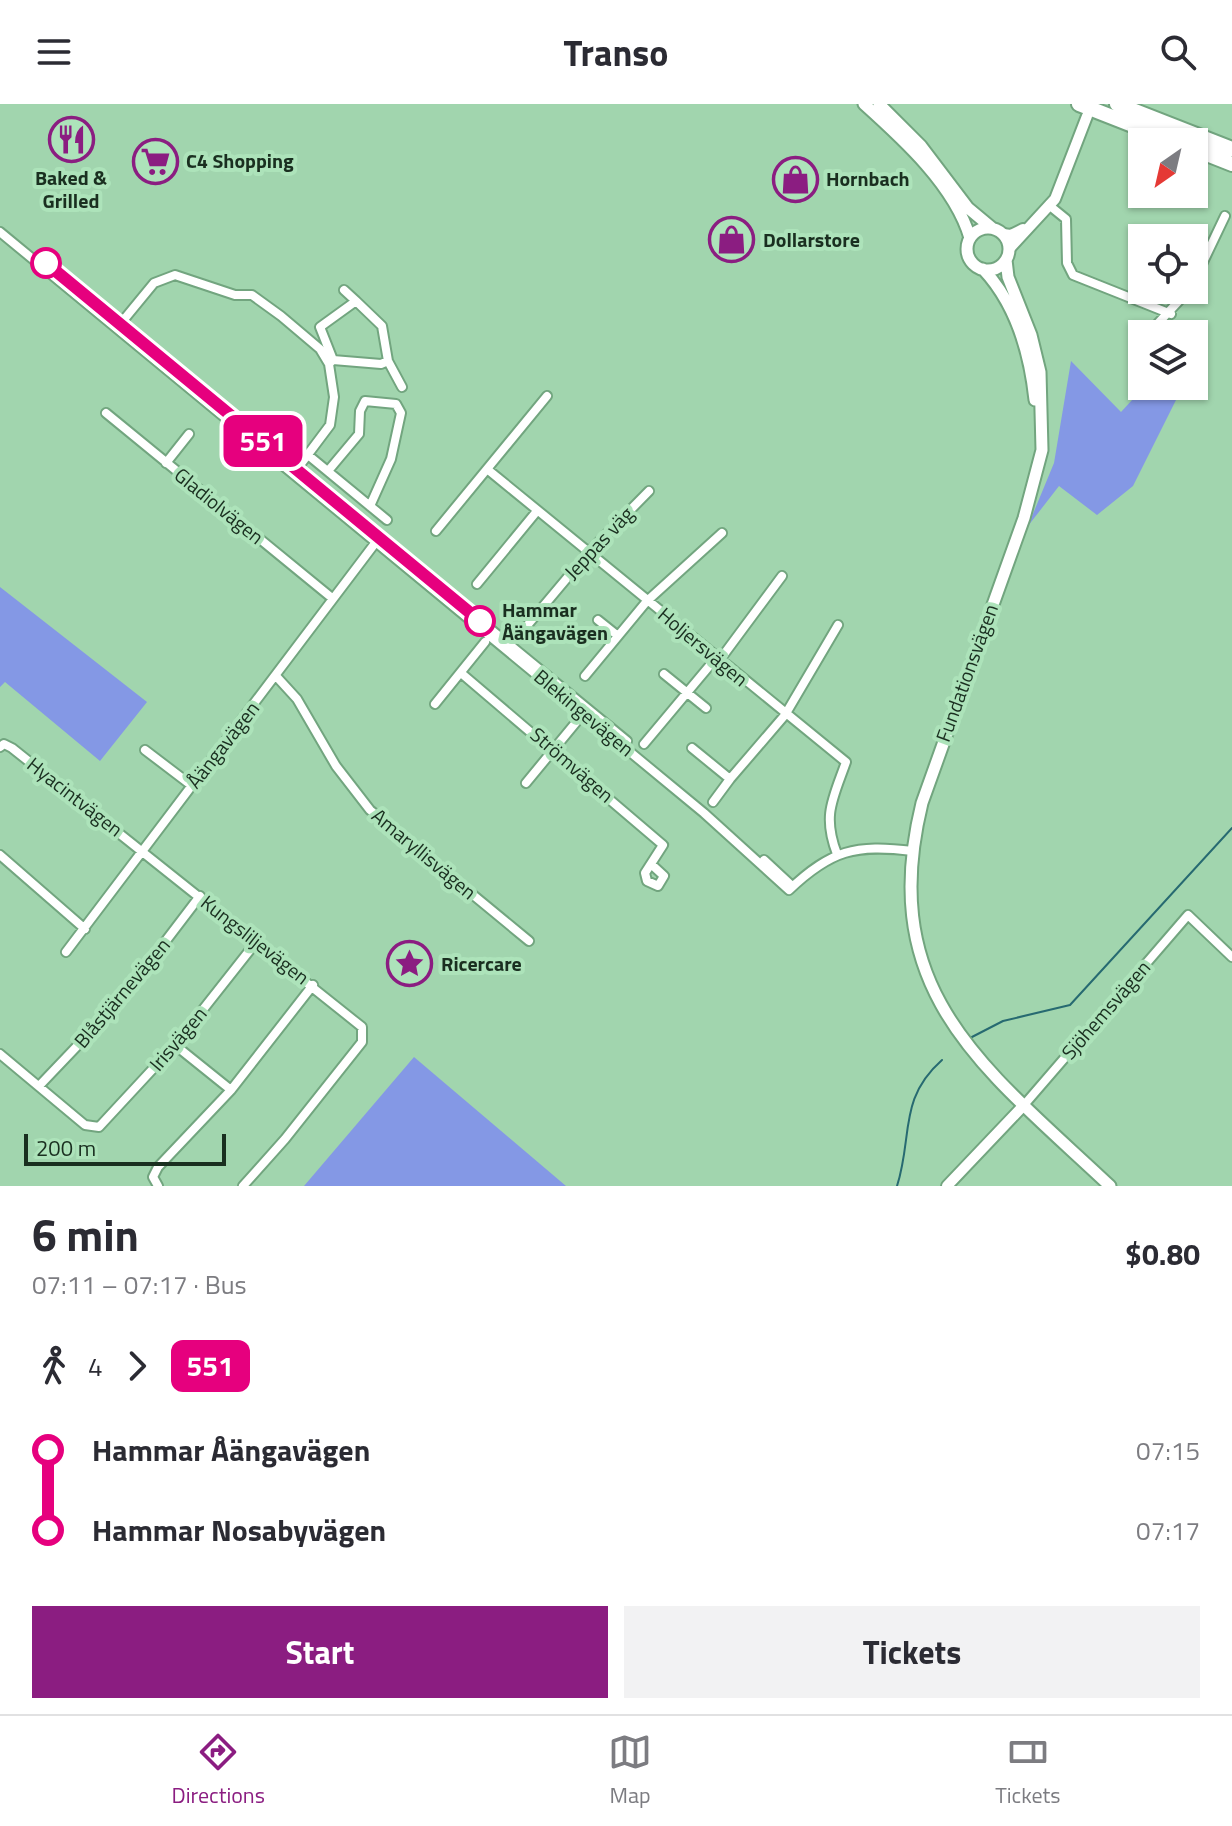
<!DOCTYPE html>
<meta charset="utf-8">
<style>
body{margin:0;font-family:"Titillium Web",sans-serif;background:#f2f2f3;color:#2b2b33;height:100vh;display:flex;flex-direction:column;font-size:30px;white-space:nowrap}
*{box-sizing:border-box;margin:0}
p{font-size:26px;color:#7c7c81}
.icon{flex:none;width:44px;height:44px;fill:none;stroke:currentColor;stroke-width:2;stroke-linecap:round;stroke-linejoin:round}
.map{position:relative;height:1082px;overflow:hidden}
.panel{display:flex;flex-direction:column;background:#fff;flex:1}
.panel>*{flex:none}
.badge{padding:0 16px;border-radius:12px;font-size:28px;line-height:52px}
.needle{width:52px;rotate:214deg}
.fabs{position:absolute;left:1128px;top:24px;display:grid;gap:16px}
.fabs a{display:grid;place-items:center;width:80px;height:80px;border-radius:0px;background:#fff;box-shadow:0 2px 6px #0004;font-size:40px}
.scale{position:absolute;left:24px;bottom:20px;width:202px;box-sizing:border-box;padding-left:8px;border:4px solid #1a2f20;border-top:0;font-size:22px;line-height:28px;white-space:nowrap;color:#1a2f20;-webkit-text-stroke:6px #ade3ba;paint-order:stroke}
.map>.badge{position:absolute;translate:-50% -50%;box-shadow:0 0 0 4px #fff}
.legs{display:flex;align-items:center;gap:12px;height:88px;padding:0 32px;font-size:26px}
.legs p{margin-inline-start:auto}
.summary{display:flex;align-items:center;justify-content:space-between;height:136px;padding:0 32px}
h1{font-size:44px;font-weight:700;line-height:60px}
.cta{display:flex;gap:16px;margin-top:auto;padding:16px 32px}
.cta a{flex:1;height:92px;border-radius:0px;background:#8b1d81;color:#fff;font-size:32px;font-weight:700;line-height:92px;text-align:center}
.cta a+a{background:#f2f2f3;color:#2b2b33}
ul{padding:0 32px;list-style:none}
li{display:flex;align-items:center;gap:28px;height:80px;font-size:30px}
li i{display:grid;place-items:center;width:12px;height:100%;margin:0 10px;background:currentColor}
li i::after{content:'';width:20px;height:20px;margin:-10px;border:6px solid;border-radius:50%;background:#fff}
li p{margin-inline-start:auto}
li:first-child i{background:linear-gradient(#0000 50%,currentColor 0)}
li:last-child i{background:linear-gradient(currentColor 50%,#0000 0)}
header{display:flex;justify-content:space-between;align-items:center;height:104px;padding:0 32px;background:#fff;font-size:36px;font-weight:700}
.tab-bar{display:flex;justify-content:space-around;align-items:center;height:112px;border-top:2px solid #e1e1e2;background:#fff;font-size:22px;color:#7c7c81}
.tab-bar a{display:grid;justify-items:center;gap:4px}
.tab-bar .selected{color:#8b1d81}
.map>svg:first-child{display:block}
.green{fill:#8498e5}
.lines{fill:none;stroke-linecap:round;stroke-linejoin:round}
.stream{stroke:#276a71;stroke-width:2}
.minor-casing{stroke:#72a57f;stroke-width:12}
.tertiary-casing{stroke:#72a57f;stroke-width:14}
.secondary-casing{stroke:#72a57f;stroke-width:15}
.motorway-casing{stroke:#72a57f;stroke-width:18}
.minor{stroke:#fff;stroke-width:8}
.tertiary{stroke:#fff;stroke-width:10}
.secondary{stroke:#fff;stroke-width:11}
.motorway{stroke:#fff;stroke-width:14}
.line-1-casing{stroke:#fff;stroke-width:18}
.line-1{stroke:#e6007e;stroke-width:12}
.stop-1-dot{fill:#fff;stroke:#e6007e;stroke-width:4}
.labels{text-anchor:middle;stroke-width:8;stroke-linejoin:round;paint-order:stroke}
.poi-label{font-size:20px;font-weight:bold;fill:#1a2f20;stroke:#ade3ba;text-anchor:start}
.street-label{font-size:20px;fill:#1a2f20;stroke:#ade3ba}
.stop-label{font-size:20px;font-weight:bold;fill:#1a2f20;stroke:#ade3ba;text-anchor:start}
</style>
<header><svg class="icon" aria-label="menu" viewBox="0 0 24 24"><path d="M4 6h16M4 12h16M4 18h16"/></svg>Transo<svg class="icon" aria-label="search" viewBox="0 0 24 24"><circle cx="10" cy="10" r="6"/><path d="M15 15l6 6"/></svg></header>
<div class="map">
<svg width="1232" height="1082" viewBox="0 0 1232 1082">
<rect width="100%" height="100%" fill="#a1d5ae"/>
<path class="green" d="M1071,257L1121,308L1145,282H1183L1133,382L1097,411L1059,382L1028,422L1054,359Z
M0,483L147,598L100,657L5,578L0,583Z
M414,953L434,970L566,1082H304Z"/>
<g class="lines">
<path class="stream" d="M970,934L1003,917L1070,901L1232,724
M897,1082C913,1032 898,995 942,956"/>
<defs>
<path id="minor" d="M1050,102L1066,115L1067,159L1073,171L1171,210
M0,128L704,709L789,786C831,746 855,740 913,747
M1194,177L1225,112
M344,186L356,197
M117,224L154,179L175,171L235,191H252L281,212L320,245L329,260L334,293L330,321L294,369
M1148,230L1189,186
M388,257L402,283
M329,260L333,256L381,260L388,257L382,222L356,197L320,223L333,256
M106,309L332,494
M308,351L387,416
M166,359L189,330
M487,365L846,658C833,695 822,711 837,750
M328,367L359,330L360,307L365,297L396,300L401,309L391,355L370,402
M436,427L547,292
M418,465L466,505
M477,480L537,407
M598,516L618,532
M483,519L627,637
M520,530L588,449L649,387
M719,557L782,472
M461,569L663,741L645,769L647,777L658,782L664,772L651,760
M664,570L706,604
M276,572L297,595L336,662L370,706L529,837
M585,572L647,497L722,429
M435,600L485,538
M644,640L716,554
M0,643L4,640L12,644L362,923V938L285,1035L243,1082
M692,644L730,675L785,611L838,521
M145,646L191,681
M526,679L587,605
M713,698L730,675
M0,751L85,825
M764,756L792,782
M66,848L379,434
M175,941L231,986
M0,950L85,1021L99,1023L175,941L257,837
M39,982L120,897L200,792
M1024,1001L1188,811L1232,853
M158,1082L153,1073L158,1063L231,986L313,881"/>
<path id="tertiary" d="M1003,130L1011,131L1023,125
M1009,145L1055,95L1087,12
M947,1082L1024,1001"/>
<path id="secondary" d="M864,0C903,35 955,82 970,134
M879,0L921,42L968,104L992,124
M967 145a21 21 0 1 1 42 0a21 21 0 1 1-42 0Z
M1006,156L1008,173L1031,231L1040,268L1042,346L1024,414L922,699C875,890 986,965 1110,1082
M983,165C1016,200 1030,249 1035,296"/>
<path id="motorway" d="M1079,0L1176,38
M1117,0L1232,45
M1194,45L1232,60"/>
</defs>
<use href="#minor" class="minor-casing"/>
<use href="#tertiary" class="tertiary-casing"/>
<use href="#secondary" class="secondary-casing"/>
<use href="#motorway" class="motorway-casing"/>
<use href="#minor" class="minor"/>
<use href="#tertiary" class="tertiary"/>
<use href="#secondary" class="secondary"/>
<use href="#motorway" class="motorway"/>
</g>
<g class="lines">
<defs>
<path id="line-1" d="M46,159L480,517"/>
</defs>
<use href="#line-1" class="line-1-casing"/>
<use href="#line-1" class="line-1"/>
</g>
<defs>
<symbol id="restaurant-ring" viewBox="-11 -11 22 22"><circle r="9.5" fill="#ade3ba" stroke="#8b1d81" stroke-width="1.5"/><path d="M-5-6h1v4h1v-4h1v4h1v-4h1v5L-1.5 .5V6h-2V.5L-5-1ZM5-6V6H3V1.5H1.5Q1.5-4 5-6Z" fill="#8b1d81"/></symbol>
<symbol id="supermarket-ring" viewBox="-11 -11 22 22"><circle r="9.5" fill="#ade3ba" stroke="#8b1d81" stroke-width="1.5"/><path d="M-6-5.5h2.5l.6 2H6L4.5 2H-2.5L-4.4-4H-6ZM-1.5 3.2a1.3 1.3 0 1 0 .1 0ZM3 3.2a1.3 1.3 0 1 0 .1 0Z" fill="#8b1d81"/></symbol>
<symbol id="shop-ring" viewBox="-11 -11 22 22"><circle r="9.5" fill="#ade3ba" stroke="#8b1d81" stroke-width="1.5"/><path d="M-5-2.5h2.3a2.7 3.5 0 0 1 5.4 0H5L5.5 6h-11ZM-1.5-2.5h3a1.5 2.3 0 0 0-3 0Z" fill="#8b1d81"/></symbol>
<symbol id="sight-ring" viewBox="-11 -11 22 22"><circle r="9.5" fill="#ade3ba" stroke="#8b1d81" stroke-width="1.5"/><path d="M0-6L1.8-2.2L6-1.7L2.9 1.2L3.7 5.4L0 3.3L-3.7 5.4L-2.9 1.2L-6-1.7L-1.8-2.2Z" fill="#8b1d81"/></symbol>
</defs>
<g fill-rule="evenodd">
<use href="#restaurant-ring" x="46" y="10" width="51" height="51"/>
<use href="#supermarket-ring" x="130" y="32" width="51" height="51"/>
<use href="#shop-ring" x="770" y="50" width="51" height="51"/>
<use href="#shop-ring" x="706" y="110" width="51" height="51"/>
<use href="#sight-ring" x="384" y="834" width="51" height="51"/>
</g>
<g class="stop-1-dot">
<circle cx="46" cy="159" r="14"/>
<circle cx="480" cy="517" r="14"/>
</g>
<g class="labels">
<g class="poi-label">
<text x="186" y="64">C4 Shopping</text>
<text x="71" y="81" text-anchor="middle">Baked &amp;<tspan x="71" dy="23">Grilled</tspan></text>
<text x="826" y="82">Hornbach</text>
<text x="763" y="143">Dollarstore</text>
<text x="441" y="867">Ricercare</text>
</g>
<g class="street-label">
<text transform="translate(219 402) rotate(39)" y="7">Gladiolvägen</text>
<text transform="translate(599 439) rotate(-47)" y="7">Jeppas väg</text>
<text transform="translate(703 543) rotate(40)" y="7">Holjersvägen</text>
<text transform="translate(967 569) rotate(-70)" y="7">Fundationsvägen</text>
<text transform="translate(584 609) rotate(40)" y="7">Blekingevägen</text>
<text transform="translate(223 641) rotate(-52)" y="7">Åängavägen</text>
<text transform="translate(572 661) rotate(41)" y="7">Strömvägen</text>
<text transform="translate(75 693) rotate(38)" y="7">Hyacintvägen</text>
<text transform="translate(424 750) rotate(40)" y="7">Amaryllisvägen</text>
<text transform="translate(255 836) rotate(38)" y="7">Kungsliljevägen</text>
<text transform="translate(122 889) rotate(-50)" y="7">Blåstjärnevägen</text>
<text transform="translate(1106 906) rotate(-49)" y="7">Sjöhemsvägen</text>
<text transform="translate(178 935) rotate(-50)" y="7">Irisvägen</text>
</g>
<g class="stop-label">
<text x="502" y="513">Hammar<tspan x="502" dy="23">Åängavägen</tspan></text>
</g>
</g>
</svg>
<div class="fabs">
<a><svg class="needle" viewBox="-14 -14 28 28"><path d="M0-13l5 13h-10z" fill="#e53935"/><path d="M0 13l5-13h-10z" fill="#7c7c81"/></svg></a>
<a><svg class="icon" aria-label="locate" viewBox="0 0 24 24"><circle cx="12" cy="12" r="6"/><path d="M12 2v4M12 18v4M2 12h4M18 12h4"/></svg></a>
<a><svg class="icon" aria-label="layers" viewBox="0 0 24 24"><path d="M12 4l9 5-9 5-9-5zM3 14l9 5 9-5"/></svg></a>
</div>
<div class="scale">200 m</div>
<b class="badge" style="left:263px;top:337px;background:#e6007e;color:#fff">551</b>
</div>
<section class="panel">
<div class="summary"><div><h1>6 min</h1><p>07:11 – 07:17 · Bus</p></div><b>$0.80</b></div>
<div class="legs"><svg class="icon" aria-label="walk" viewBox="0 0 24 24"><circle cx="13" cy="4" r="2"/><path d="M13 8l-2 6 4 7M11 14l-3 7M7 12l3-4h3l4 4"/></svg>4<svg class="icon" aria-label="forward" viewBox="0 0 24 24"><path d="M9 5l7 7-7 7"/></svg><b class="badge" style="background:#e6007e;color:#fff">551</b></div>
<ul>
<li><i style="color:#e6007e"></i><b>Hammar Åängavägen</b><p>07:15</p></li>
<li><i style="color:#e6007e"></i><b>Hammar Nosabyvägen</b><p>07:17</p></li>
</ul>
<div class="cta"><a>Start</a><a>Tickets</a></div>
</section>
<nav class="tab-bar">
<a class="selected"><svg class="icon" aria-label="directions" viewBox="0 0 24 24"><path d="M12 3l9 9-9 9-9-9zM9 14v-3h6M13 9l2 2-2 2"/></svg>Directions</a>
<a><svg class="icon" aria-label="map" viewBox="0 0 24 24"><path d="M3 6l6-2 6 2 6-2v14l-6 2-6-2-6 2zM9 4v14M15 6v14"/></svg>Map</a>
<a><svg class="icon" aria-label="tickets" viewBox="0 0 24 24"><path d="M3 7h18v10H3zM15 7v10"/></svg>Tickets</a>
</nav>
